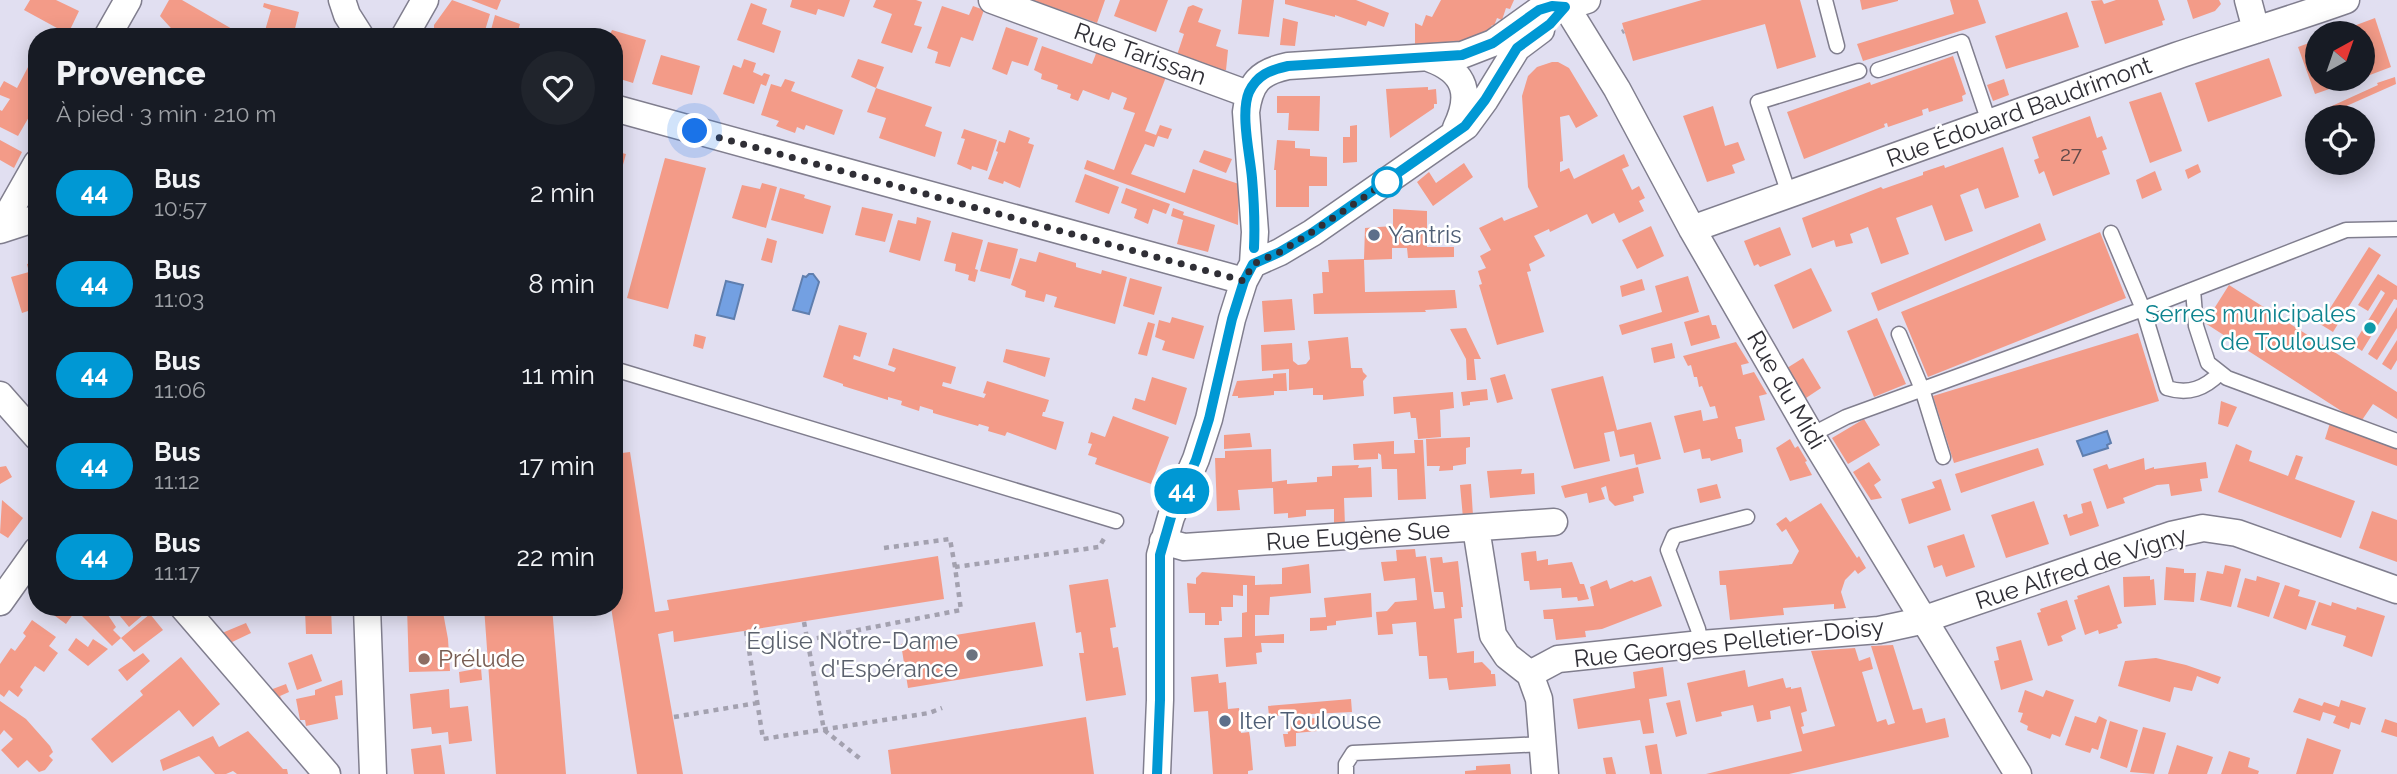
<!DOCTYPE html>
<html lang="fr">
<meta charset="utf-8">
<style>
body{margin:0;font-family:Raleway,sans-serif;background:#20242c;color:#f1f3f6;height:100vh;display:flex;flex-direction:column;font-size:26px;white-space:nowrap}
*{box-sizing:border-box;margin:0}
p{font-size:23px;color:#9ea1a6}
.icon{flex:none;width:38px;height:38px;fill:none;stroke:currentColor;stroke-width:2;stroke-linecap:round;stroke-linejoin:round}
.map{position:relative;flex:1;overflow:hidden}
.sheet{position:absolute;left:28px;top:28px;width:595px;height:588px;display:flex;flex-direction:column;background:#171b24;border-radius:28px;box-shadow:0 4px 18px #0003}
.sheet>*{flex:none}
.badge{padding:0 14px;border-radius:23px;font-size:24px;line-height:46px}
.needle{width:46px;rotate:40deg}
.controls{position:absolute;left:2305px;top:21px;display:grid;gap:14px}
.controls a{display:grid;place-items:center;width:70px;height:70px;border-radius:50%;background:#171b24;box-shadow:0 4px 18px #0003;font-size:35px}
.you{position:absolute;width:35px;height:35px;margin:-18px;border:5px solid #fff;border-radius:50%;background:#1a73e8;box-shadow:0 0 0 10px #1a73e833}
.map>.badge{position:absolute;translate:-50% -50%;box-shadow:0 0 0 4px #fff}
.round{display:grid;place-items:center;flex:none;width:74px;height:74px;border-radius:37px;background:#20242c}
.summary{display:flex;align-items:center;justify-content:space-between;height:119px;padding:0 28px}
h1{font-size:33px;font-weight:800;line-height:52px}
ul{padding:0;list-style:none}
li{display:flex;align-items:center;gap:21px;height:91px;padding:0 28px}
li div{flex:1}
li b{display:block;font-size:26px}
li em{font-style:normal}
li .badge{min-width:77px;font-weight:700;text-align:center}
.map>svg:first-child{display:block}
.water{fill:#73a0e2;stroke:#5f7eae;stroke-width:2}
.building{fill:#f39b88}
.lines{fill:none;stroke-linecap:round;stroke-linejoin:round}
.service-casing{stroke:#807e8e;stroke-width:17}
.minor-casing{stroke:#807e8e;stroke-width:29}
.path{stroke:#a3a1af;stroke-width:4.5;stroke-dasharray:5 5;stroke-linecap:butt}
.service{stroke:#fff;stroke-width:14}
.minor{stroke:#fff;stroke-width:26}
.line-casing{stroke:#fff;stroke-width:16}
.line{stroke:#0098d4;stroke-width:10}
.walk{stroke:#302f36;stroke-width:7;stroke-dasharray:0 12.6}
.stop-dot{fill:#fff;stroke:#0098d4;stroke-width:3.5}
.service-dot{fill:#5c6f8a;stroke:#fff;stroke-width:2.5}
.culture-dot{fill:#0f9aa8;stroke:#fff;stroke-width:2.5}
.worship-dot{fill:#6b7280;stroke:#fff;stroke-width:2.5}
.education-dot{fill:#8d6e63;stroke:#fff;stroke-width:2.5}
.labels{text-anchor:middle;stroke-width:5;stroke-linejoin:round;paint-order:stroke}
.number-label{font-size:21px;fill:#614a4a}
.street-label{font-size:24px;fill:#302f36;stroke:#fff}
.service-label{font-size:24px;fill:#4e5e75;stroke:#fff;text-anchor:start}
.culture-label{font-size:24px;fill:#0d838f;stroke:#fff;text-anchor:end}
.worship-label{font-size:24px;fill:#5b616d;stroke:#fff;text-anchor:end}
.education-label{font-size:24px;fill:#785e54;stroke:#fff;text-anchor:start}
</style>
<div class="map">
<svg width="2397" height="774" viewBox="0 0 2397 774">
<rect width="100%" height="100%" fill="#e1dff1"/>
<path class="water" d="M809,274H813L819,282L809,314L793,310L803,276L806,277Z
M726,281L743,285L734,319L717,315Z
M2107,431L2111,443L2107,445L2108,448L2083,456L2077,441Z"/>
<path class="building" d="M30,0H56L79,11L68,34L24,10Z
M169,0H182L246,37H200L189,30L184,37H179L160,16Z
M452,0L490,14L483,37H434V25Z
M471,0H501L497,10Z
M792,0H850L844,17L818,9L816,15L790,7Z
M876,0H916L922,2L914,25L922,27L912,53L881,43L892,14L873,7Z
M1032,0H1105L1097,23Z
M1120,0H1168L1156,32L1114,16Z
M1242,0H1274L1269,37L1238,34Z
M1285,0H1356L1389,13L1384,27L1368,21L1366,26L1335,15V17L1285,4Z
M1441,0H1514L1510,9L1506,8L1502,20L1497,18L1494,26L1492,25L1490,29L1479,35L1462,42L1415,45V23L1422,26L1426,15L1432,17Z
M1702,0H1800L1816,57L1777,69L1765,24L1633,61L1622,23Z
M1860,0H1898V1L1862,10Z
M1950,0H1978L1986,23L1863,61L1857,44L1954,14Z
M2102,0L2104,4L2116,0H2158L2165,20L2162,21L2163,25L2105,44L2091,1Z
M2187,0H2219L2221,4L2215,11L2193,19Z
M264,3L299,12L293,37H274L264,34L271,10L263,7Z
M751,3L767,9L762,24L781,31L774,53L737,40Z
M1193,5L1203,9L1198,22L1221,30L1216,46L1228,50L1226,70H1219L1177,55L1184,34L1179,32L1188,7Z
M942,6L969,15L973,6L984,10L973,41L961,37L950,67L935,63L938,52L927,48Z
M2067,12L2079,47L2006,69L1995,36Z
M495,15L520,24L517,34L508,31L507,35L491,30Z
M1283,18L1298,22L1295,46L1280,45Z
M2375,18L2391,67L2362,78V33H2335Z
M1006,27L1038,38L1028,66L1012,61L1007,75L992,69Z
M612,30L646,40L633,83L617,78L620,70L614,68V37H609Z
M2317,40V79H2358L2315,94L2298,47Z
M1042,46L1092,64L1097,51L1166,77L1145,131L1156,135L1160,125L1172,129L1168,139L1158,136L1154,147L1145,144L1131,174L1185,193L1193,169L1239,184L1238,225L1084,169L1087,160L1114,170L1135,113L1123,109L1127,98L1112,92L1109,100L1083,90L1078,101L1070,98L1071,94L1057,89L1058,85L1041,79L1042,74L1034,70Z
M37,50V103L18,136L0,127V110L2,111L10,99L0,95V88L4,81L17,88Z
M661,55L700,66L692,95L652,84Z
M1953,56L1966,94L1962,96L1963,101L1929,112L1928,108L1922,110L1923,115L1888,127L1887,123L1884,124L1885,127L1804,159L1787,112L1870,82L1871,85Z
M2269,58L2282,96L2208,122L2195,83Z
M744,59L756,63L753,72L762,76L764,73L770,75L766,86L761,84L754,104L723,94L733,65L741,68Z
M858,59L884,67L876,88L851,77Z
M1552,62H1558L1569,68L1598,116L1576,128L1569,115L1560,117L1563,161L1560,162V172L1569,168L1574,179L1624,154L1629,166L1622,169L1632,190L1639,186L1645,198L1639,201L1644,211L1619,223L1614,213L1592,224L1587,214L1550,232L1549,229L1534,236L1545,256L1529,264L1531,271L1527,272L1544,332L1497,345L1479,285L1482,284L1478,271L1486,268L1480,256L1491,250L1479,228L1502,217L1504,221L1538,207L1528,187L1522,96L1528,76L1537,67Z
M2395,77L2396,84L2324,116L2323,110L2378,85L2377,83Z
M785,79L795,82L791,91L843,110L834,135L806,125L804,130L797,127L795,133L776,126L779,121L761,115L771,84L781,87Z
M2004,79L2009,95L1993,101L1987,85Z
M1428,87V90L1436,89L1437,104H1434V108L1390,138L1386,89Z
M876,88L932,107L925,126L942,132L935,157L879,138L886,118L867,112Z
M2161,92L2182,151L2150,163L2129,102Z
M1277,96H1320L1319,131L1288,130L1289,113H1277Z
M1713,106L1725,146L1738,142L1745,160L1732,165L1735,173L1707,182L1683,116Z
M2090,116L2097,138L2102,136L2107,149L2102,151L2110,174L2053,196L2044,171L2039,174L2034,160L2039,158L2032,137Z
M1357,125V162L1343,163V137H1350V126Z
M964,129L997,140L987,171L972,166L971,170L957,164L965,139L961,138Z
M1009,130L1030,138L1028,143L1034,145L1020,188L1004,181L1003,184L988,179L998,152L996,151L999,141L1005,143Z
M0,140L22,152L14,168L0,160Z
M1277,140L1295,141V148L1310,149V156L1327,157V186H1309V207H1276V170H1274Z
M2003,147L2019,197L1985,209L1978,188L1960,195L1973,231L1945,241L1932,205L1896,218L1909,254L1881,264L1868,227L1850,234L1853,243L1836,247L1834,240L1812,248L1802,218L1881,187L1883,189L1923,175V172L1944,165L1945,168Z
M1204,150L1232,159L1226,173L1199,162Z
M614,151L626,154L618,183L614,182Z
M665,158L706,168L668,309L627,298Z
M1464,163L1473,177L1433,206L1417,182L1429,172L1436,183Z
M2198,164L2201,172L2188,179L2185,170Z
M2155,171L2162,190L2142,199L2136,180Z
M1085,174L1119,187L1109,214L1075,202Z
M762,183L777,187L766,228L732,218L742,185L760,189Z
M780,188L805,195L804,198L831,206L823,234L771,220Z
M1126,188L1170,204L1166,214L1153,209L1148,224L1134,218L1137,209L1121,203Z
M862,207L893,214L885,242L855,235Z
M1173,208L1184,212L1183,215L1215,225L1208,252L1177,244L1183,220L1171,216Z
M1393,209L1427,211V247H1454V257L1408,258L1407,248H1392V259L1364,260L1365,292L1455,290L1457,308L1425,310L1426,312L1314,314L1313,294L1323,293L1322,272H1329L1328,260L1364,259L1365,228L1393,226Z
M917,217L931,221L920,261L889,252L898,220L916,224Z
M2040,223L2046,240L1878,311L1871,293Z
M1651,226L1664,256L1637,269L1622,240Z
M1780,227L1791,255L1760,267L1758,264L1754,266L1744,241Z
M952,232L983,240L975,269L978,270L975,282L968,280L969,275L955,271L956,264L944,261Z
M2100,232L2126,298L1928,377L1901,312Z
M767,238L777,241L772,263L761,260Z
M988,242L1018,249L1010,279L980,271Z
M2369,247L2381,255L2333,332L2320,324Z
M1039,252L1076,263V267L1101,274L1102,270L1127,277L1115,324L1054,307L1057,297L1046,294L1044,302L1025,297L1026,291L1011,285L1020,258L1036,262Z
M37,261V308L22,313L11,277L29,272L27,264Z
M1811,268L1832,311L1793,329L1774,285Z
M2378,274L2397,286V300L2394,299L2362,351L2353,345L2385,293L2381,290L2368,311L2358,305Z
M1688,276L1699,312L1622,335L1619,325L1662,312L1655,286Z
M1130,278L1162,287L1154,315L1123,306Z
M1642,279L1645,290L1622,297L1620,286Z
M2229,285L2397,392V419L2373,404L2360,423L2205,323Z
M1292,299L1295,330L1264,332L1262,301Z
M2397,307V328L2377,360L2368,354Z
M1709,315L1712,325H1716L1720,338L1691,346L1684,322Z
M1172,317L1204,326L1194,359L1162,350L1165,341L1155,337L1159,320L1170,323Z
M1877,318L1906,384L1874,397L1847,331Z
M1148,322L1155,324L1147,356L1138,354Z
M839,325L867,333L860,357L854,355L853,359L894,372L896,368L888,365L893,348L956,367L951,384L943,382L942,386L984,398L986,394L983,393L987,381L1049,400L1045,412H1043L1042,416L1064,422L1056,450L1007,432L1005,436L988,431L989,427L979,424L978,426L933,413V410L920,406L919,411L901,405L902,401L888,397V400L843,386V384L823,377Z
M1466,328L1481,359H1474L1476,380H1467L1466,359L1450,329Z
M2138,333L2159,401L1954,463L1933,396Z
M695,334L706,337L703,349L693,346Z
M1348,337L1351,368H1362L1363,372L1367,376L1363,381L1364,396L1323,400V395H1313V388L1289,390V369L1262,371L1261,345L1292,343L1293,361L1298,365L1306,364L1310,359L1308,341Z
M2397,340V360L2391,370L2382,364Z
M1736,342L1749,363L1741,365L1743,375L1754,372L1767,394L1759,396L1765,420L1735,427L1738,439H1741L1743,452L1711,461L1710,458L1702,459L1700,449L1684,453L1674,416L1701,410L1703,421L1718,418L1715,406L1710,407L1702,386L1699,387L1697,377H1694L1691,365L1688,366L1683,356Z
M1672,343L1675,358L1654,363L1651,348Z
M1006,349L1050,358L1045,377L1003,362Z
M1803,358L1821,388L1806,398L1787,368Z
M1286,373L1287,391H1274V395L1238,398V396H1232L1237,381L1273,378V374Z
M1505,374L1513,399L1497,403L1490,378Z
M1603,376L1617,430L1651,422L1661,459L1636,465L1634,454L1620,457L1614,431L1604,433L1610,461L1574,469L1551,389Z
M1152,377L1187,388L1176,425L1132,409L1135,398L1145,401Z
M1487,389L1488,400L1470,402V405L1463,406L1461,392Z
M1453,392L1454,408L1440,410L1441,437L1418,439L1416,418H1411L1410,412L1394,414L1393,397Z
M2221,401L2237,407L2228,427L2218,424Z
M1113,416L1169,437L1151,484L1095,464L1097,458L1088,455L1092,444L1088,443L1091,432L1105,437Z
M1864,419L1880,445L1848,464L1832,438Z
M2330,423L2397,449V466L2325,439Z
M1250,433L1252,447L1224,449V435Z
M1470,437V447L1466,448V464L1453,466V470L1439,471L1440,466H1427L1426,439Z
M1790,439L1795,448L1798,446L1807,461L1805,462L1812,475L1790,481L1776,448Z
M1414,440H1423L1426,499L1398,500L1397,469H1382L1381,455L1378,453V459L1354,460L1353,444L1394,441V454L1415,453Z
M2236,444L2252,451L2249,461L2288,476L2296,455L2303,457L2295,479L2355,501L2341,538L2218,492Z
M2038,448L2044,465L1961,493L1955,474Z
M1271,449L1272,482L1287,480V484L1317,482V477L1332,476V466L1359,465L1358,468L1371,467L1372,497L1344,498L1345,526L1334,527V509L1306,510V516L1288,518V513L1274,514L1273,488L1238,490L1240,510L1217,511L1215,458H1225V451Z
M630,452L655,612L669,610L667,600L938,556L944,599L674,642L673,631L658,634L683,774H637L611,607H614V454Z
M2144,458L2145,470L2154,467V469L2206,462L2208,478L2200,479L2202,491L2171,496L2169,484L2157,485L2123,498L2125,503L2107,509L2093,469L2107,464L2109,469Z
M1869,462L1881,480L1874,485L1882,498L1871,500L1853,472Z
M6,466L12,477L0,484V467Z
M1638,467L1644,493L1633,496L1634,501L1615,506L1609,500L1606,486L1601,488L1605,499L1589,503L1587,493L1565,498L1561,486Z
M1522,469L1521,474L1534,473L1535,494L1490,498L1487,471Z
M1941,479L1951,510L1909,524L1901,499L1935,488L1932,482Z
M1471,484L1473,516L1463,518L1460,485Z
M1717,484L1721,498L1700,503L1697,489Z
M2,500L23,518L8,538L0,533Z
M2034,501L2049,544L2006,558L1991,515Z
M2091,501L2099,526L2070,536L2063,515L2067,514L2068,518L2083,513L2081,504Z
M1821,503L1857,558L1859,556L1866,568L1858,574L1855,570L1845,580L1841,592L1846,608L1834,609V604L1783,608L1784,615L1730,620L1726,585H1720L1719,571L1792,564L1799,551L1786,529L1782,532L1776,524L1786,517L1790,522Z
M2372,511L2397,520V562L2359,548Z
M1964,534L1975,567L1946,577L1942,565L1934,568L1927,546Z
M1415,549L1416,557L1426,556L1434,609L1445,608L1443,592H1434L1430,558L1442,557L1443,563L1458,561L1463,607H1461L1462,618L1454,619L1457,653L1474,651V663L1482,662L1491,671V674H1495L1496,686L1449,690L1447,678L1429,679L1427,656H1419L1416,622L1392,624L1393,634L1378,635L1376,612L1387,611L1395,602L1417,600L1415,578L1384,581L1381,562L1397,561L1396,550Z
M1536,551L1537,561L1548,559V565L1572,562L1580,584H1584L1589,599L1578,601L1577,597L1562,598L1561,588L1530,590L1529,581H1524L1521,553Z
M1309,564L1311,593L1270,597L1269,615H1255V636L1284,634V643H1261L1262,652L1256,653L1257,664L1226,667L1224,638L1242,637V613L1247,612V585H1243V596L1233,595V607H1221L1222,621H1219V625H1205V613H1189L1187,583L1196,584V578L1202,572L1255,576V585L1282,584V568Z
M2225,565L2241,569L2231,607L2200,600L2207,571L2223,574Z
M2166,567L2184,569V573H2196L2194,602L2164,600Z
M1651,576L1662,606L1602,629L1585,631L1586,637L1556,640L1553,619H1544L1543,610L1594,606L1590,587L1607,580L1610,589L1632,580L1634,582Z
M2150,576V580L2154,579L2156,605L2124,607L2123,577Z
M2257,576L2280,583L2269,617L2237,607L2245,578L2256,581Z
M1108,579L1116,627L1110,628L1113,648L1118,647L1126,695L1086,701L1079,653H1084L1081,632L1076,633L1069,585Z
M2109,585L2122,623L2117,625L2118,628L2099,634L2098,630L2085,635L2074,600L2078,599L2077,596Z
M2285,585L2300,590L2298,596L2316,601L2306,630L2273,618Z
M1371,593L1372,617L1336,621V625L1327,626V630L1310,631V618L1326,617L1324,598Z
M2067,600L2076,629L2061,636L2063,641L2048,646L2037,613L2041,612L2040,609Z
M2319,602L2331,606L2332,602L2356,610L2357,607L2385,616L2372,657L2343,646L2346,636L2311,625Z
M43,607H149L150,609L129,627L115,610L108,615L116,627L113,630L121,638L112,646L76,610L66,624Z
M283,607H331L332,634H306L305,610L284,611Z
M407,607H442L448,639L450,671L409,672Z
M484,607H552L566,774H496Z
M150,614L163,630L134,652L121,638Z
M32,620L56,637L49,646L58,653L44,672L35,666L20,687L23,690L18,697L9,690L4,697L0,694V664L11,648L15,651L26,636L23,633Z
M1035,622L1043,666L908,688L901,644Z
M246,623L251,633L230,643L222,633Z
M76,638L88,647L93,639L108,649L88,666L68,650Z
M2021,640L2033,680L2001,690L1994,661L1999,660L1996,647Z
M1893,645L1913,710L1922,708L1926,723L1945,718L1949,737L1789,774H1706L1802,751L1790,706L1770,711L1771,719L1757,722L1753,705L1721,712L1722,716L1696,722L1687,683L1745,670L1748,687L1783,678L1786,688L1791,687V689L1801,687L1807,711L1801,713L1804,726L1801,727L1803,734L1835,726L1811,651L1855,648L1859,661L1870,657L1873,669L1862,672L1877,722L1886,719L1888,725L1895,723L1871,646Z
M143,653L150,661L127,681L118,670Z
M312,654L322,681L297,690L288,663Z
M181,657L220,704L193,727L179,710L112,763L91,739L143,695L140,691Z
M2156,658L2186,665L2221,677L2218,684L2197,676L2192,691L2174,687L2170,702L2118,686L2125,661Z
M1663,667L1667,696L1649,699L1654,733L1643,734L1640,720L1578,729L1573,699L1635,688L1633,672Z
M481,668L482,680L460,683L459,672Z
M1218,674L1219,683L1226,682L1228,709L1239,708L1241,733L1249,732L1250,737L1253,770L1248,771V774H1213L1208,711L1194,712L1191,677Z
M342,680L343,695L335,696L338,719L306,726L305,720H300L296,699L315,695V690Z
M286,684L289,692L280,696L282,700L279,702L270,690Z
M449,689L450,708L468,706L472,741L449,744L448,732L432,734L431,727L413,729L410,694Z
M2025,690L2043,697L2046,690L2074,700L2060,737L2052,734L2050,739L2027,730L2028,726L2020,722L2023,713L2018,712Z
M2299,698L2322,706L2324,702L2339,707L2341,700L2366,708L2360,725L2351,722L2349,729L2333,723L2336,716L2323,712L2320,721L2293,712Z
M1351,699L1352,712L1269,716L1268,706Z
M1680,700L1687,734L1676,737L1666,703Z
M0,701L26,719L50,746L53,752L49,756L53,760L45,770L39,772L27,760L18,768L1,750L13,739L4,730L0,735Z
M2075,716L2096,723L2099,716L2107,720L2098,750L2092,748L2090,753L2065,745Z
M1086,717L1094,774H891L888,750Z
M1316,718L1317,731L1296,733V746L1285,747L1283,734H1288L1286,720Z
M2385,719L2397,723V737L2381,732Z
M2110,721L2138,730L2127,768L2100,758Z
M2143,727L2166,733L2154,774L2130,772Z
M248,731L283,769H287L288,774H237L233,771L226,774H215L199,756L163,771L160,760L213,736L219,747Z
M2307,738L2341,750L2333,774H2296Z
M1657,744L1662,774H1650L1645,746Z
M441,745L445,774H414L411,749Z
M2177,745L2213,757L2207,774H2168Z
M2229,751L2250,758L2248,767L2259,771L2258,774H2221Z
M1612,757L1616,774H1606L1603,758Z
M1510,764L1511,774H1465V771L1476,770V766Z"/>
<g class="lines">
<defs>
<path id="service" d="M1825,0L1837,46
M1878,70L1962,42L1989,122
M1789,194L1758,102L1859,71
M2111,233L2143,309L2167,388C2189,395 2205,388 2220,373
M2193,290L2196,326L2208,363L2227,378L2397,441
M1899,334L1922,389L1943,457
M614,369L1116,521
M1811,435L1846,417L2143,309L2346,230L2397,229
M1701,644L1698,629L1668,550L1674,536L1747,517
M1346,774V764L1353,753L1543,744"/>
<path id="minor" d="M342,0L347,15L361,37
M992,0L1248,94
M1562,0L1617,89L1692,229L1811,435L2018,774
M2248,0L2256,30
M107,37L128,0
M404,37L425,0
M1431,59C1466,72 1472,95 1456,128
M614,108L1244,281
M0,228L37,163
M1692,229C1853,171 2014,113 2176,56C2232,37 2290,20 2346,0
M0,230L37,218
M1253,264L1280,252L1312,233L1466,126L1485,100L1517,48L1541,30
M0,395L37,437
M1476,528L1493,635L1507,656L1530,674
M1163,541L1184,547L1554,522
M0,602L37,550
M183,607L327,774
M367,607L373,774
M1530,674L1558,659L1701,644L1879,630L1916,622L2171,535L2203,528L2237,533L2397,590
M1530,674L1539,699L1545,774
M1157,774L1160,700V555L1171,517L1196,459L1209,419L1232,319L1244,281L1253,264L1255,232L1246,112C1250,83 1259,72 1288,66L1462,55L1493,43L1539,10L1552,6L1565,7L1587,0"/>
</defs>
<use href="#service" class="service-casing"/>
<use href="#minor" class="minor-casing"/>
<path class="path" d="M1622,32L1624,31
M884,548L950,539L955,567
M804,622L824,730L863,761
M746,631L763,739L929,713L942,708
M807,640L961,610L955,567L1099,547L1105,537
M674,717L757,703"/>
<use href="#service" class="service"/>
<use href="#minor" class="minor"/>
</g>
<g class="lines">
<defs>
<path id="line" d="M1157,774L1160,700V555L1171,517L1196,460L1209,419L1232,319L1244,281L1253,264L1280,252L1312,233L1465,126L1485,100L1517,48L1550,24L1565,7L1552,6L1539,10L1493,43L1462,55L1288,66C1270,70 1257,75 1249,92C1240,113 1250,155 1252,178C1254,201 1255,225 1254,248"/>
</defs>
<use href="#line" class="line-casing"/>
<use href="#line" class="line"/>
<path class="walk" d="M695,131L1244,281L1253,264L1280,252L1309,234L1388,181L1387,182"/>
</g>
<circle class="stop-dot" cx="1387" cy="182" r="14"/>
<g class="service-dot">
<circle cx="1374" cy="235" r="7"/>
<circle cx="1225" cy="721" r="7"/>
</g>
<circle class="culture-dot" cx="2370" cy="328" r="7"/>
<circle class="worship-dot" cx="972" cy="655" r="7"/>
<circle class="education-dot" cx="424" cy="659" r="7"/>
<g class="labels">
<g class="number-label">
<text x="2071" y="161">27</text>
</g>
<g class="street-label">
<text transform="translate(1140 54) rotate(20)" y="8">Rue Tarissan</text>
<text transform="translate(2019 112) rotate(-20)" y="8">Rue Édouard Baudrimont</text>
<text transform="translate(1786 390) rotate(60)" y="8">Rue du Midi</text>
<text transform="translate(1358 536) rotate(-4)" y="8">Rue Eugène Sue</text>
<text transform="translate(2081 568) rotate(-18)" y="8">Rue Alfred de Vigny</text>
<text transform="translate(1729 643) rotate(-6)" y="8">Rue Georges Pelletier-Doisy</text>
</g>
<g class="service-label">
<text x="1388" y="243">Yantris</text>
<text x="1239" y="729">Iter Toulouse</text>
</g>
<g class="culture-label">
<text x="2356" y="322">Serres municipales<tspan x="2356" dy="28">de Toulouse</tspan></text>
</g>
<g class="worship-label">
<text x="958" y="649">Église Notre-Dame<tspan x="958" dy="28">d'Espérance</tspan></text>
</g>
<g class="education-label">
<text x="438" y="667">Prélude</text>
</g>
</g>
</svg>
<div class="controls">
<a><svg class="needle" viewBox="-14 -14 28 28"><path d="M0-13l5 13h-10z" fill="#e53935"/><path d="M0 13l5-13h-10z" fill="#9ea1a6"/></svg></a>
<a><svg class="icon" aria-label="locate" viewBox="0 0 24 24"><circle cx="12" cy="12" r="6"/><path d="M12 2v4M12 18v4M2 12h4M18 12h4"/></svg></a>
</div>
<div class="you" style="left:695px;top:131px"></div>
<b class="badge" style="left:1182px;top:491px;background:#0098d4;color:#fff">44</b>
<section class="sheet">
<div class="summary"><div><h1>Provence</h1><p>À pied · 3 min · 210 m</p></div><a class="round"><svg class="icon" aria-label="heart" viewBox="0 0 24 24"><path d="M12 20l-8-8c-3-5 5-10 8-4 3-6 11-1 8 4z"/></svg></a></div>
<ul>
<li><span class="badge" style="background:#0098d4;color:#fff">44</span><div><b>Bus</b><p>10:57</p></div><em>2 min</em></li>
<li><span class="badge" style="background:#0098d4;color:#fff">44</span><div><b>Bus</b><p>11:03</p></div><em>8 min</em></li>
<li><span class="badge" style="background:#0098d4;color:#fff">44</span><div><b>Bus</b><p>11:06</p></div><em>11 min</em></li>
<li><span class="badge" style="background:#0098d4;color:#fff">44</span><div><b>Bus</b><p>11:12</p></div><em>17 min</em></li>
<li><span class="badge" style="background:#0098d4;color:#fff">44</span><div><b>Bus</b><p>11:17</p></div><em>22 min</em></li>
</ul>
</section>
</div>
